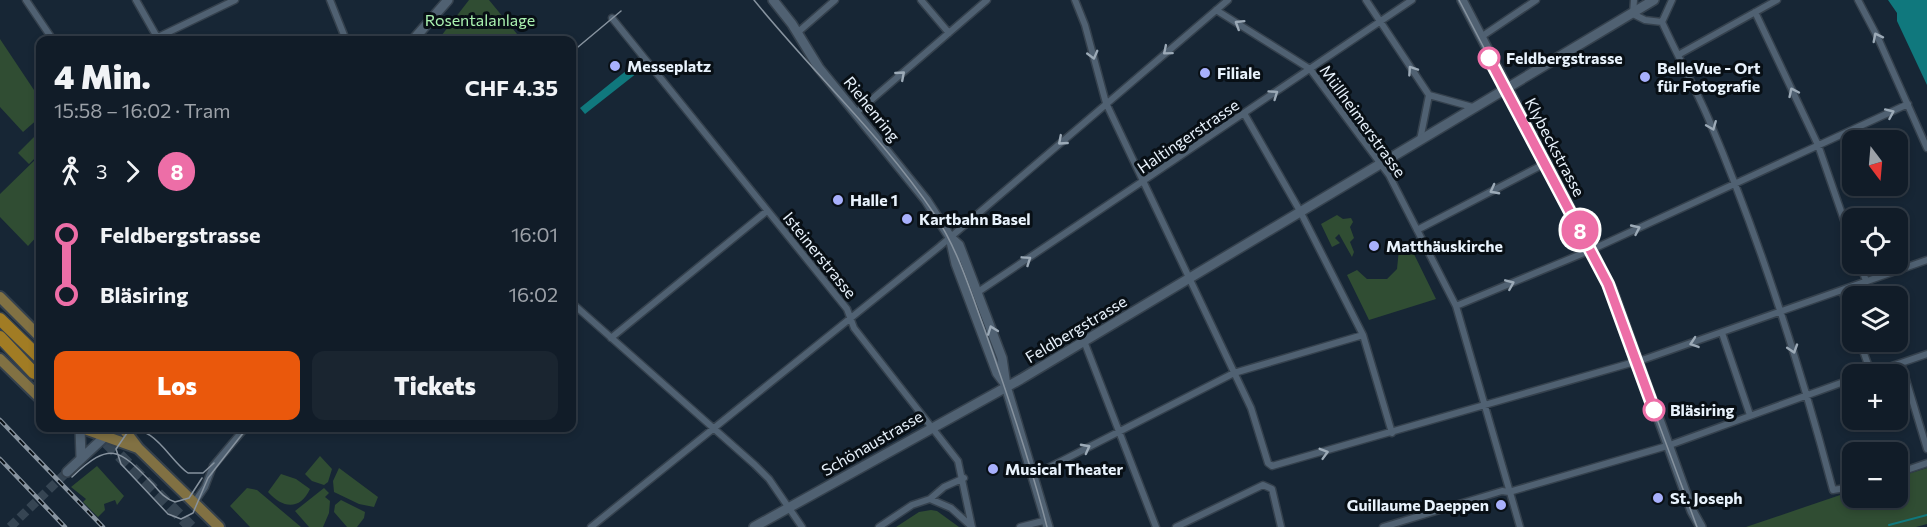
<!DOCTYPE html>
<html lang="de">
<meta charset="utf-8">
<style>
body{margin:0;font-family:Commissioner,sans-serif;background:#1a2530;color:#f1f3f6;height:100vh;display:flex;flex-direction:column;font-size:22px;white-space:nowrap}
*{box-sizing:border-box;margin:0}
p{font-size:20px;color:#9ca1a8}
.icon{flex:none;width:33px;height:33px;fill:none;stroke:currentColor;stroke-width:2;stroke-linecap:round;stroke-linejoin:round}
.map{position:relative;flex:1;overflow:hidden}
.panel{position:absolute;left:36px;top:36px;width:540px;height:396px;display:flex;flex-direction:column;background:#111c28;border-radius:12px;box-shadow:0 3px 9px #0003,0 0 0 2px #303a45}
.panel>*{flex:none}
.badge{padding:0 12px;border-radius:20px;font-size:21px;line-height:39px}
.needle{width:39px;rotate:164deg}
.tools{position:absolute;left:1842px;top:130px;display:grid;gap:12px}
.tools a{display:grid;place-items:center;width:66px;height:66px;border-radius:12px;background:#111c28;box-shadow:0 3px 9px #0003,0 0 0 2px #303a45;font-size:30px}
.map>.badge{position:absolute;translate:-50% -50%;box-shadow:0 0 0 3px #fff}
.legs{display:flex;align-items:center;gap:9px;height:66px;padding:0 18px;font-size:20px}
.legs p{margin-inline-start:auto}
.head{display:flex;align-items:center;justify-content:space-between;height:102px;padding:0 18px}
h1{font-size:33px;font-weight:800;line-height:45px}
.primary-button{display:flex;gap:12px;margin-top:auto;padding:12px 18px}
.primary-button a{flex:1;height:69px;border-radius:12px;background:#ea580c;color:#fff;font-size:24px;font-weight:800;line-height:69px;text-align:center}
.primary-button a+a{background:#1a2530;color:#f1f3f6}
ul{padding:0 18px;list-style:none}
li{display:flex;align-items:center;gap:21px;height:60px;font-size:22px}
li i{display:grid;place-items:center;width:9px;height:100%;margin:0 8px;background:currentColor}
li i::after{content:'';width:15px;height:15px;margin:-8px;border:4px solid;border-radius:50%;background:#111c28}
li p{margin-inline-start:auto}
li:first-child i{background:linear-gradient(#0000 50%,currentColor 0)}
li:last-child i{background:linear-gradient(currentColor 50%,#0000 0)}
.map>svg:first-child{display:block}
.green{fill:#304d33}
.water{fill:#10787d}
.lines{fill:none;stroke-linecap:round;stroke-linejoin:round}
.stream{stroke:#10787d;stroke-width:2}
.secondary-tunnel{stroke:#364553;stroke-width:9;stroke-dasharray:9 4.5;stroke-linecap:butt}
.highway-tunnel{stroke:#364553;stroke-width:12;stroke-dasharray:12 6;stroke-linecap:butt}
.street-casing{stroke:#35414d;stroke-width:9}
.secondary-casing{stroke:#35414d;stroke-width:12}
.primary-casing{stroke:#35414d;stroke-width:14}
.highway-casing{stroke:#35414d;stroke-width:15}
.street{stroke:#506172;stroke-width:6}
.secondary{stroke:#506172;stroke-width:9}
.primary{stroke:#817143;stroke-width:10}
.highway{stroke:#a17c24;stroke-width:12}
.tram{stroke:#87939f;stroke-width:1.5}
.rail-casing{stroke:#87939f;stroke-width:4.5}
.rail{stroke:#080f15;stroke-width:2;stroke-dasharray:7;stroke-linecap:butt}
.oneway{stroke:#9caab7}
.line-1-casing{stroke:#fff;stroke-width:14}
.line-1{stroke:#ed6ea7;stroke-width:9}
.stop-1-dot{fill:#fff;stroke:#ed6ea7;stroke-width:3}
.poi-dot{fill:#a8b0fc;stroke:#080f15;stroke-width:2}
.labels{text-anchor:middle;stroke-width:6;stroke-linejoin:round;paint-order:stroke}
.park-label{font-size:16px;fill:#abf3b1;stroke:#080f15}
.stop-label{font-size:16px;font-weight:bold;fill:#e8f2fc;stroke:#080f15;text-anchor:start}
.poi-label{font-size:16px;font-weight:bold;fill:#e8f2fc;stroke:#080f15;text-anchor:start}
.street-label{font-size:16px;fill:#e8f2fc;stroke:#080f15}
</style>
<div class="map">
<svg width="1927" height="527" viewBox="0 0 1927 527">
<rect width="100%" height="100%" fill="#172635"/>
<path class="green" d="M469,0H489L522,40H438Z
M0,39L40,99V117L23,132L0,107Z
M40,131V153L29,164L18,153Z
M40,155V233L28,246L0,217V194Z
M1337,215L1343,219L1351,218L1353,222L1350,227L1354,238L1350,242L1354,252L1352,257L1339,234L1335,238L1340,243L1332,247L1321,224Z
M1406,245L1408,249L1411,248L1436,299L1369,320L1347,275L1357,270L1367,279H1387L1397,269L1399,249Z
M320,456L332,469L328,482L324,485L312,481L305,474Z
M97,466L124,496L117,505L115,500L104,504L105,510L98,517L83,502L86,499L71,487Z
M339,468L378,497L374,507L359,504L334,492L333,481Z
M1927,468V524L1916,527H1746L1852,491V498H1898V477Z
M281,474L296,479L310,489C300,511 282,508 268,492Z
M247,488L257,490L301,527H250L230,506Z
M324,488L329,493L325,497L330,501L329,513L323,527H309L295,511Z
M341,500L365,512L364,518L357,527H347L334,512L335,505Z
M931,510L937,511L959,527H896L919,512Z"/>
<path class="water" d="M1888,0H1927V85L1897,21V13Z
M632,66L637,73L585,114L580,108Z"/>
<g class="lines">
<path class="stream" d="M1889,525L1927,515"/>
<path class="secondary-tunnel" d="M10,527L67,472"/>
<path class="highway-tunnel" d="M94,430L191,527"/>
<defs>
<path id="street" d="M26,0L53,40
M136,0L157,37
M330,0L346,40
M921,0L949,33
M1075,0L1085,25L1106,103L1251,408L1268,463L1272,466L1645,359L1927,260
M1366,0L1429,95L1476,108
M1634,0L1633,14L1645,20L1662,22
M1858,0L1878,38L1927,148
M1216,10L1310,69L1389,175L1456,306L1520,527
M1755,12L1818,145L1852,243
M612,18L847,309L854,328L958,461L972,527
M1662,22C1677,55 1695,87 1709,120C1760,240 1800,365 1833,490L1852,487
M1662,22L1672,0
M797,33L835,0
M1481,37L1536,0
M152,40L235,0
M1678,55L1777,0
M856,113L987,0
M1245,115L1300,211L1363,335L1392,433
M1420,140L1429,95
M1417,230L1546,163
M1860,264L1866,281
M1842,290L1852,320
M978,292L1412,0
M572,303L755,465L769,479L802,527
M1456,306L1591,250L1908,104
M1722,333L1750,415
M611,338L767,211
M1084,341L1156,527
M1860,342L1871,373
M1901,363L1927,449
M1866,375L1927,354
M1898,473L1927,463
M1034,475L1234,373L1363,335
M930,499L944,487L964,478
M194,503L205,487L213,466L245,428
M591,527L939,247L1228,0
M879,527L912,505L930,499L951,508L972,527
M1020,527L1047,520
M1176,527L1263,485L1272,489L1281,527
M1383,527L1502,491L1509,492L1667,446L1852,379"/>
<path id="secondary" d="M773,0L792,24L819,68L926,200L950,237L959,245L1002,358L1006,386L1048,527
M1462,0L1612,289L1692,511L1701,527
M413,40L448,0
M950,237L956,264L997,373L1006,385
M80,428L81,457
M67,472L114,428
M754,527L1021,379L1654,0"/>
<path id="primary" d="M0,297L40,337
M0,359L40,398
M82,428L138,448
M123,428L138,448L219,527"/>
<path id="highway" d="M0,319L40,358
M0,337L34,373"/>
</defs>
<use href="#street" class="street-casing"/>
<use href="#secondary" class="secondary-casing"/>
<use href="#primary" class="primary-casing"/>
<use href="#highway" class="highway-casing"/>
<use href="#street" class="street"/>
<use href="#secondary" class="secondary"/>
<use href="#primary" class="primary"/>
<use href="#highway" class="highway"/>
<path class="tram" d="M754,0C813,73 883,137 935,215C958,250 970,290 984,328C1007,393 1030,460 1047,527
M1459,0L1607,284L1697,527
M572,52L621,11
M214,463L203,473H188C170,461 152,421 127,433L116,449L121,464L168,514L181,519L193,513L208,478L247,428
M72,477C111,440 119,449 153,484C159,491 165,499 175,502L189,498L202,478"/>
<defs>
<path id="rail" d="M0,420L103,527
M0,459L65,527"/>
</defs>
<use href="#rail" class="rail-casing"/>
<use href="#rail" class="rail"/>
</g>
<defs><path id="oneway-chevron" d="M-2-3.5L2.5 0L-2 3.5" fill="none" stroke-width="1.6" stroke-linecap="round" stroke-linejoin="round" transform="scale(1.5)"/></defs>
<g class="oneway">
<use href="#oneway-chevron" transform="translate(1239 24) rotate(-148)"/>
<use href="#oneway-chevron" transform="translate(1877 37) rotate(-117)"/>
<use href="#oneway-chevron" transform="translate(1167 51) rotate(140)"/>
<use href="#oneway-chevron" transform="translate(1093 55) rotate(75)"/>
<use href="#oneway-chevron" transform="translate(1412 70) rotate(-124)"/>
<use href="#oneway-chevron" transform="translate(901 75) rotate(-41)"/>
<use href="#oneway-chevron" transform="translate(1793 92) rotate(-115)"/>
<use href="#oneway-chevron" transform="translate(1274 94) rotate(-35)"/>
<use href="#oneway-chevron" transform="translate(1890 113) rotate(-24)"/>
<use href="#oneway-chevron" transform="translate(1712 126) rotate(68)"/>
<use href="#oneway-chevron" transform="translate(1062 141) rotate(139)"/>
<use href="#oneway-chevron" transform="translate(1494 190) rotate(152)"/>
<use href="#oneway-chevron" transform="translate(1636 229) rotate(-25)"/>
<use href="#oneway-chevron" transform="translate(1027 260) rotate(-34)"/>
<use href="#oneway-chevron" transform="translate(1510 284) rotate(-23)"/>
<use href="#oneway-chevron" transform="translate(992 330) rotate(-110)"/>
<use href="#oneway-chevron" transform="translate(1694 343) rotate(161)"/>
<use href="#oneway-chevron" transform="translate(1793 349) rotate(72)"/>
<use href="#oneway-chevron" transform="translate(1086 448) rotate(-28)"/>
<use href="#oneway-chevron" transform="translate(1324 453) rotate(-16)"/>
</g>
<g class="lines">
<defs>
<path id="line-1" d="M1489,58L1608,284L1654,410"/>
</defs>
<use href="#line-1" class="line-1-casing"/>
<use href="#line-1" class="line-1"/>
</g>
<g class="stop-1-dot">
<circle cx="1489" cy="58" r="10"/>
<circle cx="1654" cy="410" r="10"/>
</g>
<g class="poi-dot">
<circle cx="615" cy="66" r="6"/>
<circle cx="1205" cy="73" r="6"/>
<circle cx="1645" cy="77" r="6"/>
<circle cx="838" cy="200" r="6"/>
<circle cx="907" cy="219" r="6"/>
<circle cx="1374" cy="246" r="6"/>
<circle cx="993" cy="469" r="6"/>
<circle cx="1658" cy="498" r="6"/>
<circle cx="1501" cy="505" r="6"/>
</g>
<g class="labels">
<g class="park-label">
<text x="480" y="26">Rosentalanlage</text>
</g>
<g class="stop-label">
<text x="1506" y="64">Feldbergstrasse</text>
<text x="1670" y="416">Bläsiring</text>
</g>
<g class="poi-label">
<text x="627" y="72">Messeplatz</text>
<text x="1657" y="74">BelleVue - Ort<tspan x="1657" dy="18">für Fotografie</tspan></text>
<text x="1217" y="79">Filiale</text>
<text x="850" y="206">Halle 1</text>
<text x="919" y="225">Kartbahn Basel</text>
<text x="1386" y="252">Matthäuskirche</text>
<text x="1005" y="475">Musical Theater</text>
<text x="1670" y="504">St. Joseph</text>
<text x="1489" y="511" text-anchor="end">Guillaume Daeppen</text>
</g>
<g class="street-label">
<text transform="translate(872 109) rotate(51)" y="6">Riehenring</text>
<text transform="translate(1363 121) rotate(54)" y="6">Müllheimerstrasse</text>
<text transform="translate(1188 136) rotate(-34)" y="6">Haltingerstrasse</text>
<text transform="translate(1555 147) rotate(62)" y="6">Klybeckstrasse</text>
<text transform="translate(820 255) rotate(51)" y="6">Isteinerstrasse</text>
<text transform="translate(1076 329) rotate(-31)" y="6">Feldbergstrasse</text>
<text transform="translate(872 443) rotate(-30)" y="6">Schönaustrasse</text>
</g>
</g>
</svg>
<div class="tools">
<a><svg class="needle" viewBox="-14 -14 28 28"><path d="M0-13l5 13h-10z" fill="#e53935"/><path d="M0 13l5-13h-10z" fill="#9ca1a8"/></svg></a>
<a><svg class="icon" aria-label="locate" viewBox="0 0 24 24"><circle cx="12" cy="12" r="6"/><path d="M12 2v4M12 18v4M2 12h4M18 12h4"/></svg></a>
<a><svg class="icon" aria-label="layers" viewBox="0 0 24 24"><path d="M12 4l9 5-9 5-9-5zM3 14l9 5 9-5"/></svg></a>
<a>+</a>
<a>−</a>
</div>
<b class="badge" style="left:1580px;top:230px;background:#ed6ea7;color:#fff">8</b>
<section class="panel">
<div class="head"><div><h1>4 Min.</h1><p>15:58 – 16:02 · Tram</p></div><b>CHF 4.35</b></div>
<div class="legs"><svg class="icon" aria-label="walk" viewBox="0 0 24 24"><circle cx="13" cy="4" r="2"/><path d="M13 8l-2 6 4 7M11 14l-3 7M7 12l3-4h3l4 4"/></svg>3<svg class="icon" aria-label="forward" viewBox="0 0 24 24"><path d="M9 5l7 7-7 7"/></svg><b class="badge" style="background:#ed6ea7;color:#fff">8</b></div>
<ul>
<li><i style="color:#ed6ea7"></i><b>Feldbergstrasse</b><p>16:01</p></li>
<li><i style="color:#ed6ea7"></i><b>Bläsiring</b><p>16:02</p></li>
</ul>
<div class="primary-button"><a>Los</a><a>Tickets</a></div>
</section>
</div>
